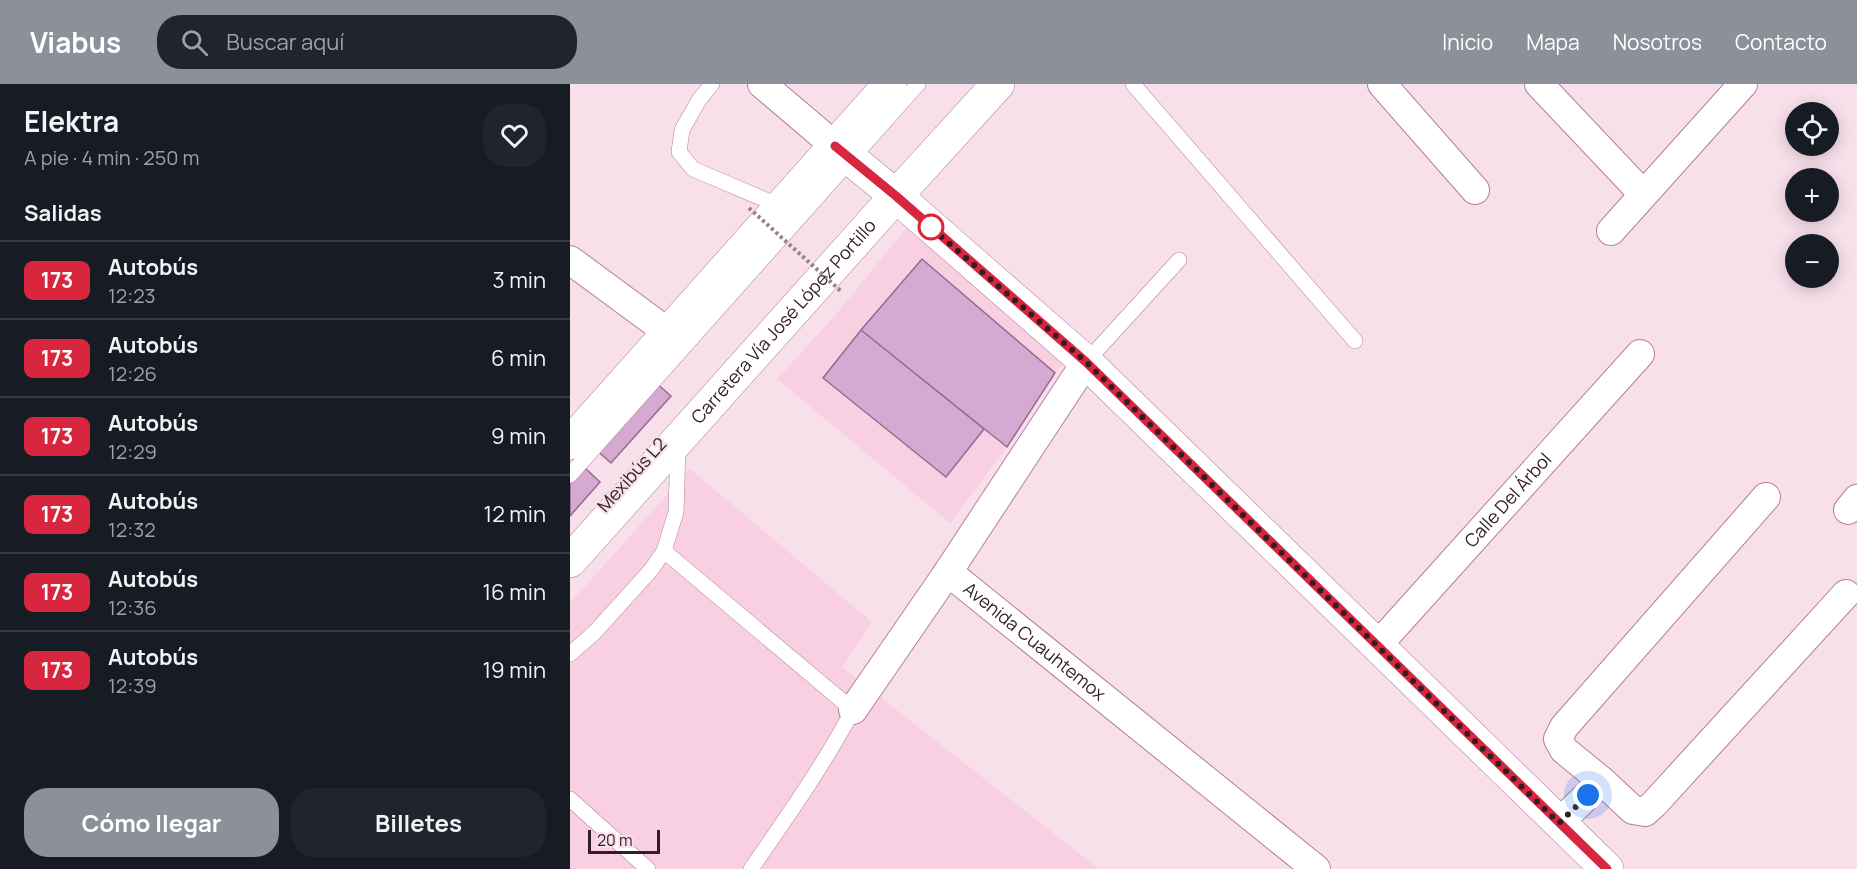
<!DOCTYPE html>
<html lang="es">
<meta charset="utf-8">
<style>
body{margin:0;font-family:Manrope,sans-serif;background:#20242c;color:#f1f3f6;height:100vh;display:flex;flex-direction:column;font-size:22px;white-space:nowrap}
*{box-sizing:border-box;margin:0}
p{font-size:20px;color:#9ea1a6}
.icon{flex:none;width:33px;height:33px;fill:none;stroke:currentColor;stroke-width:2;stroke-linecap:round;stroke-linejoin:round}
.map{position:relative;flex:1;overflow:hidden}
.sheet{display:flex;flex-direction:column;background:#171b24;width:570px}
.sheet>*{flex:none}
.badge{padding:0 12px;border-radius:9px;font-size:21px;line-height:39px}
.tools{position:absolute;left:1215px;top:18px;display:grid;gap:12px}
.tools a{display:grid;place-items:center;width:54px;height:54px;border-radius:50%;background:#171b24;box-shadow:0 3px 15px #0003;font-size:30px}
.scale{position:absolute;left:18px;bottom:15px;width:72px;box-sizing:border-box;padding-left:6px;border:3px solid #331e28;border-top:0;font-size:16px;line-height:21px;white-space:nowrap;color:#331e28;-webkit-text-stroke:4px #f8e0eb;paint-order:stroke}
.you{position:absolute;width:30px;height:30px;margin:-15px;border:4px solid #fff;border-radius:50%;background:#1a73e8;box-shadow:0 0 0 9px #1a73e833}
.map>.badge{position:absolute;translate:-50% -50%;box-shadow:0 0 0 3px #fff}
h2{padding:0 24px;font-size:22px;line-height:54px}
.round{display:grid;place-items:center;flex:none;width:63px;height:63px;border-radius:24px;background:#20242c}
.head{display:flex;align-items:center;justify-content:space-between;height:102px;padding:0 24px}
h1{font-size:28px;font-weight:700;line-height:45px}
.action{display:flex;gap:12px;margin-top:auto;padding:12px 24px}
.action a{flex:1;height:69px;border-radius:24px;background:#8c9099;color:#fff;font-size:24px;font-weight:700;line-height:69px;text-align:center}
.action a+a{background:#20242c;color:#f1f3f6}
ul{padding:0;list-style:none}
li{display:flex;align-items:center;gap:18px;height:78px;padding:0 24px;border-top:2px solid #363941}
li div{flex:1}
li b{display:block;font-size:22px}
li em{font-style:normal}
li .badge{min-width:66px;font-weight:700;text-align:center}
header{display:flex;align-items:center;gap:36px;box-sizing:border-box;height:84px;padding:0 30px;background:#8c9099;color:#fff}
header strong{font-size:28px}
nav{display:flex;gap:33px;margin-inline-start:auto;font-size:21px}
.search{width:420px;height:54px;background:#20242c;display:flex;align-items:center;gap:15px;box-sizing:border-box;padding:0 21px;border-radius:24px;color:#9ea1a6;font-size:22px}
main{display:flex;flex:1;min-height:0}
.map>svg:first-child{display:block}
.built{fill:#f8d0e2}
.building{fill:#d5a9d2;stroke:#946b91;stroke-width:1.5}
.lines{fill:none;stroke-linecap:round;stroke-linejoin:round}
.lane-casing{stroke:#b47f98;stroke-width:16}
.street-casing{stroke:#b47f98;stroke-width:30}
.secondary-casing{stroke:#b47f98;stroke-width:34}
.primary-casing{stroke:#b47f98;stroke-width:34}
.lane{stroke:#fff;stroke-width:15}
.street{stroke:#fff;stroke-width:28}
.secondary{stroke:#fff;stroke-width:33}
.primary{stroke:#fff;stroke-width:33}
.path-bridge{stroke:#97818b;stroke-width:4;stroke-dasharray:3 3;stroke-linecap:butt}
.line-casing{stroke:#fff;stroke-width:14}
.line{stroke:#d7263d;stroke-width:9}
.walk{stroke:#331e28;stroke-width:6;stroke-dasharray:0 10.8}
.stop-dot{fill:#fff;stroke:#d7263d;stroke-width:3}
.labels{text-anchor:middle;stroke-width:4.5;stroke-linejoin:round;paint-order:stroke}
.street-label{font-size:18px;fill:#331e28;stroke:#f8e0eb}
</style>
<header>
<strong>Viabus</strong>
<div class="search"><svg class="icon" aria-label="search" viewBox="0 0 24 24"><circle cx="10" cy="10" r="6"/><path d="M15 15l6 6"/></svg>Buscar aquí</div>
<nav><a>Inicio</a><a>Mapa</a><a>Nosotros</a><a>Contacto</a></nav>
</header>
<main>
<section class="sheet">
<div class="head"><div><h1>Elektra</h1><p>A pie · 4 min · 250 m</p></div><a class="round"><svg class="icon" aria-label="heart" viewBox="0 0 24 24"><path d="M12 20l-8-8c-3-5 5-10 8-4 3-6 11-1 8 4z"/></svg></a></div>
<h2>Salidas</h2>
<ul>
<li><span class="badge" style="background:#d7263d;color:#fff">173</span><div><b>Autobús</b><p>12:23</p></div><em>3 min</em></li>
<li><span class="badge" style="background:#d7263d;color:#fff">173</span><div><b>Autobús</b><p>12:26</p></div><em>6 min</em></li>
<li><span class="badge" style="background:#d7263d;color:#fff">173</span><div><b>Autobús</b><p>12:29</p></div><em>9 min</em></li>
<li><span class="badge" style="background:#d7263d;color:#fff">173</span><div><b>Autobús</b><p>12:32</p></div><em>12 min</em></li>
<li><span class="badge" style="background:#d7263d;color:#fff">173</span><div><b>Autobús</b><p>12:36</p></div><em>16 min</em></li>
<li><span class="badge" style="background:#d7263d;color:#fff">173</span><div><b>Autobús</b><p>12:39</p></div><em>19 min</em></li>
</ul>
<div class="action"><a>Cómo llegar</a><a>Billetes</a></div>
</section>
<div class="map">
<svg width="1287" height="785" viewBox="0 0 1287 785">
<rect width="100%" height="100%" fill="#f8e0eb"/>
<path class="built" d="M337,143L496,277L485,289L437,363L380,439L207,295L268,228Z
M120,385L302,538L272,583L529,785H0V519Z"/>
<path class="building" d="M352,175L485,289L437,363L291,246Z
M291,246L414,345L376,393L253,294Z
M84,297L101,312L41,379L24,364Z
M14,383L30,398L0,432V398Z"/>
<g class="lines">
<defs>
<path id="lane" d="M142,0L129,16L112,46L109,68L123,85L210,122
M563,0L785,257
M516,278L609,176
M0,391L348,0
M94,467L283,626C253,682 217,733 181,785
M0,570L25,548L81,486L94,467L106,428L108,363
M0,715L78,785"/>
<g id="street">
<path d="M192,0L265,62"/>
<path d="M812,0L905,106"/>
<path d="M969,0L1073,110"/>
<path d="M1041,147L1173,0"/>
<path d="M0,176L99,249"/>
<path d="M1196,413L994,643L988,655L994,666L1032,697L1063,726L1075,728L1084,720L1276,510"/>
<path d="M1278,426L1287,415"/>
<path id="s1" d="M378,488L746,785"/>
<path id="s2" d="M807,562L1070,270"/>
<path d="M283,626L378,488L516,278"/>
<path d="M989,739L1032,697"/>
</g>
<path id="secondary" d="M265,62L326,112L516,278L1037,785"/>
<g id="primary">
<path d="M0,359L320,0"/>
<path id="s3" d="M0,477L326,112L428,0"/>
</g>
</defs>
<use href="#lane" class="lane-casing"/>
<use href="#street" class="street-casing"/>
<use href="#secondary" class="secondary-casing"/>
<use href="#primary" class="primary-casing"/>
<use href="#lane" class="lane"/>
<use href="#street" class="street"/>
<use href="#secondary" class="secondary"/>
<use href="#primary" class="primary"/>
<path class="path-bridge" d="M179,124L272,208"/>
</g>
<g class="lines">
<defs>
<path id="line" d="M265,62L326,112L516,278L1037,785"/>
</defs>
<use href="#line" class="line-casing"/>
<use href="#line" class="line"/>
<path class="walk" d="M361,143L358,141L516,278L989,739L1018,711"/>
</g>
<circle class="stop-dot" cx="361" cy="143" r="12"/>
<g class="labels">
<g class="street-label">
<text dy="6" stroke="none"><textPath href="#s3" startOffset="321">Carretera Vía José López Portillo</textPath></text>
<text transform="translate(62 391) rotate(-48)" y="6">Mexibús L2</text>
<text dy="6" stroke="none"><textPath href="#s2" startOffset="196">Calle Del Árbol</textPath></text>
<text dy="6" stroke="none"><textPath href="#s1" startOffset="111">Avenida Cuauhtemox</textPath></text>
</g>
</g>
</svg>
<div class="tools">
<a><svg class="icon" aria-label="locate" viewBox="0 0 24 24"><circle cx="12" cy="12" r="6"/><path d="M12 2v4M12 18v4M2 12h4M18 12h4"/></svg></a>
<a>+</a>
<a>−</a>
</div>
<div class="scale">20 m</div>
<div class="you" style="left:1018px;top:711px"></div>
</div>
</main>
